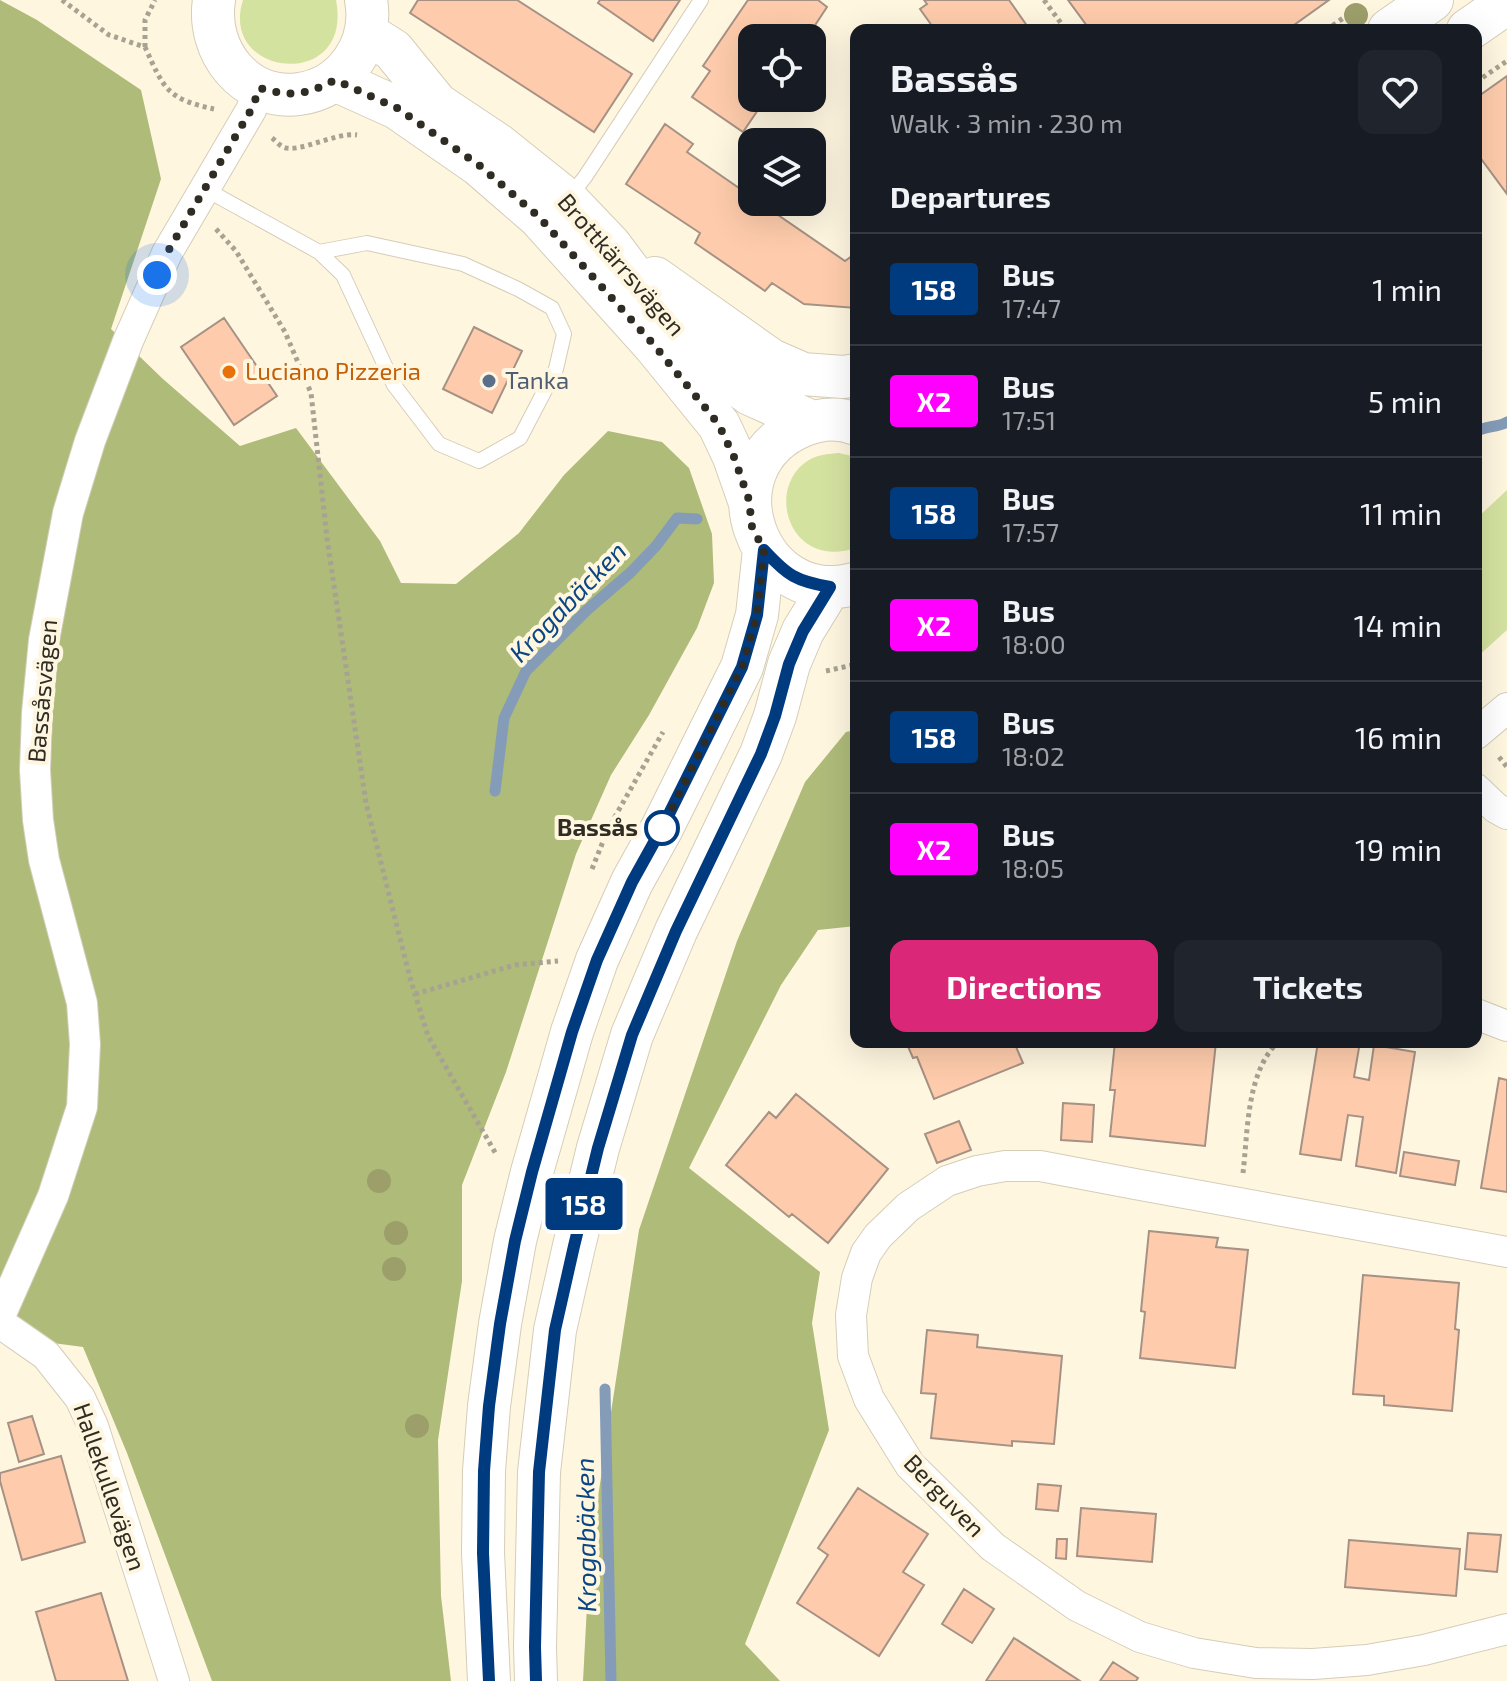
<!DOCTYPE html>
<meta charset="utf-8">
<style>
body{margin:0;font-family:"Exo 2",sans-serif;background:#20242c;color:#f1f3f6;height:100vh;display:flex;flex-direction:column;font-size:30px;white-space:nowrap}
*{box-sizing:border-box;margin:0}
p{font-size:26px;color:#9ea1a6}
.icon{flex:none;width:44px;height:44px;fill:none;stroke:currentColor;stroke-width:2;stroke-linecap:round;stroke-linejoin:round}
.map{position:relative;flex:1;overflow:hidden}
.drawer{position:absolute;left:850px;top:24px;width:632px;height:1024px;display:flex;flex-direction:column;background:#171b24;border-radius:16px;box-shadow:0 8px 32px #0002}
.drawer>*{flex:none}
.badge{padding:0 16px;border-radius:6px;font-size:28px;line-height:52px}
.fabs{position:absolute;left:738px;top:24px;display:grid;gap:16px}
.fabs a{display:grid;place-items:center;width:88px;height:88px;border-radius:16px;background:#171b24;box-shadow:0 8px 32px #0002;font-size:40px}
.you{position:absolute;width:40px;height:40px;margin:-20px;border:6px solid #fff;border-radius:50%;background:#1a73e8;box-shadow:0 0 0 12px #1a73e833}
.map>.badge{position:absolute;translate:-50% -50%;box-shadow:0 0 0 4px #fff}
h2{padding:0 40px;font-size:30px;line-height:72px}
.round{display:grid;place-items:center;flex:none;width:84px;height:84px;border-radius:16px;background:#20242c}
.headline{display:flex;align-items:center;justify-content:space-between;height:136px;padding:0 40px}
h1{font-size:38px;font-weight:700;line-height:60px}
.primary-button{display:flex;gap:16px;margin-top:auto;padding:16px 40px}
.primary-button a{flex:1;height:92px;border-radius:16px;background:#db2777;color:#fff;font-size:32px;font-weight:700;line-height:92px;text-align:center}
.primary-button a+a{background:#20242c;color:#f1f3f6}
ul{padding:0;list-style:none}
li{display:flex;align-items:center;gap:24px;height:112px;padding:0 40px;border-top:2px solid #363941}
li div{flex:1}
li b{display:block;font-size:30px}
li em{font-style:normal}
li .badge{min-width:88px;font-weight:700;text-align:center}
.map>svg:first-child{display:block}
.green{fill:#d4e2a0}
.forest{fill:#aebb79}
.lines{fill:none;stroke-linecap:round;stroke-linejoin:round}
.stream{stroke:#859cb8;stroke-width:11}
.building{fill:#feccac;stroke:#a69285;stroke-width:2}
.lane-casing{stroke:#d5cdb8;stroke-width:16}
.street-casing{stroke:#d5cdb8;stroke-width:32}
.secondary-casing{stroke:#d5cdb8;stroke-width:44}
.path{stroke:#a8a292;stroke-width:5;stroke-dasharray:4 4;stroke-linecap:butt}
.lane{stroke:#fff;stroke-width:14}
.street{stroke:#fff;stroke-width:30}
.secondary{stroke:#fff;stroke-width:42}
.tree{fill:#9d9f6b}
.line-casing{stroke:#fff;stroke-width:18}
.line{stroke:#003b80;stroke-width:12}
.walk{stroke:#2f2c24;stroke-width:8;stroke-dasharray:0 14.4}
.food-dot{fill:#e8710a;stroke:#fff6e0;stroke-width:3}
.service-dot{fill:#5c6f8a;stroke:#fff6e0;stroke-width:3}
.stop-dot{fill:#fff;stroke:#003b80;stroke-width:4}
.labels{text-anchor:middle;stroke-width:8;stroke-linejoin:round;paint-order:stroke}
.street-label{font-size:24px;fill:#2f2c24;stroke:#fff6e0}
.food-label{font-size:24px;fill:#c56008;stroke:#fff6e0;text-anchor:start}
.service-label{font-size:24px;fill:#4e5e75;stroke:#fff6e0;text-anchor:start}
.stop-label{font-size:24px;font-weight:bold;fill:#2f2c24;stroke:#fff6e0;text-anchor:end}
.water-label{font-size:26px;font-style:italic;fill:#0b4684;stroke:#fff6e0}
</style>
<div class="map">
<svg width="1507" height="1681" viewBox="0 0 1507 1681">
<rect width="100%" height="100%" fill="#fff6e0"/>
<path class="green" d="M243,0H336C354,92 218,78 243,0Z
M839,453L856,457V548C846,551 836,553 825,551C782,543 772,482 809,460C819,454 829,454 839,453Z
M1507,490V630L1476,658V519Z"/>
<path class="forest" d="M0,0L37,20L141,90L161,179L111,329L163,379L240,446L296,428L380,541L401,583L456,584L519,533L564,475L608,431L662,442L689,468L712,534L714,583L697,628L649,715L611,775L576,854L506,1072L462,1185V1281L438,1440L441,1596L451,1681H212L127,1453L83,1347L0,1336Z
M856,730V926L818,930L781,985L689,1168L820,1272L812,1323L829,1430L745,1644L780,1681H583L590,1549L639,1230L737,941L805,782L846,732Z"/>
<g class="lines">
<path class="stream" d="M1476,432C1485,425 1498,428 1507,422
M495,791L504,718L526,671L587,610L630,573L656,546L677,518L697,519
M605,1389L611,1681"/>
</g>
<path class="building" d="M418,0H517L632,74L594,132L410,13Z
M600,0H680L653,41L598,3Z
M748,0H818L827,7L810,33L818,38L812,47V38H752V98H777L770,109L762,104L743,132L692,97L710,71L703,66Z
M924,0H1009L1030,30H935L920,9L927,4Z
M1068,0H1329L1287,30H1090Z
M1507,76V194L1476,152V98Z
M665,124L693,144L687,152L752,197V202H759L845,261L856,253V308L804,304L772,283L765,291L695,243L700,233L626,184Z
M224,318L277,396L234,425L181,347Z
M474,327L522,351L492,413L443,389Z
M906,1042H1014L1023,1063L934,1099L917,1057L913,1058Z
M1115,1042H1216L1205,1146L1110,1136L1115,1090H1110Z
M1318,1042H1360L1354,1077L1369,1080L1374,1045L1415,1052L1396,1173L1356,1166L1363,1117L1348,1115L1341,1160L1300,1154Z
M1499,1078L1507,1080V1192L1481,1188Z
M796,1094L888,1169L828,1243L792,1214L789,1217L726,1165L769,1112L776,1118Z
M1063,1103L1094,1105L1092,1142L1061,1140Z
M959,1121L971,1150L937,1163L925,1134Z
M1404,1152L1459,1161L1455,1185L1400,1176Z
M1149,1231L1218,1238L1216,1247L1248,1250L1235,1368L1140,1358L1145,1312L1141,1311Z
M1363,1275L1459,1283L1455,1329L1459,1330L1452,1411L1384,1405V1396L1353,1394Z
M927,1330L978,1335L977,1347L1062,1356L1054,1444L1012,1441V1446L931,1438L936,1394L921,1393Z
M32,1416L44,1454L19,1462L8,1423Z
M61,1456L85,1542L22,1560L0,1481V1473Z
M1038,1484L1061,1486L1058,1511L1036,1509Z
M858,1488L928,1534L903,1572L924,1585L879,1656L797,1603L828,1555L818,1548Z
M1081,1508L1156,1514L1152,1562L1077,1556Z
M1468,1533L1501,1535L1497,1572L1465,1569Z
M1057,1539H1067L1066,1559L1056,1558Z
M1349,1540L1460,1549L1456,1596L1345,1587Z
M964,1589L994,1609L972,1643L942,1624Z
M101,1593L128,1681H56L36,1612Z
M1014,1638L1080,1681H986Z
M1113,1662L1138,1678L1136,1681H1100Z"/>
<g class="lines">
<defs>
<path id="lane" d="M205,189L319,252L367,243L463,264L518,289L552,308L564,334L556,369L520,438L479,461L439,444L394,385L343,275L319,252
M570,196L585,177L701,0"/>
<path id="street" d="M1476,734L1507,708
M1476,789L1496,808L1507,814
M1476,1014L1507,1026
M1507,1252L1135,1184L1040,1166H1005L977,1171L947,1181L908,1207L878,1236L866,1253L857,1278L851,1315L853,1356L869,1399L910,1465L993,1547L1077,1606L1140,1637L1194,1653L1256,1663L1313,1664L1367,1660L1424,1650L1507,1629
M0,1316L53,1196L82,1107L85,1044L82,1003L44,860L38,820L35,770L37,713L44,640L68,513L90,441L128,341L167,253L251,110L260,88
M0,1323L46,1355L80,1398L93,1426L174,1681"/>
<path id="secondary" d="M214,0C206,51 245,101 299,94C345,88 374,44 366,0
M1389,30L1432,0
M1468,30L1507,3
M366,33L393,50L437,104L497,144L567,200L610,245L664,317L710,365L750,394L812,422
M335,80L397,108L479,165L539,217L654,345L719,425L734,457L749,500
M655,278L771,360L803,374L843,377L856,375
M854,584C757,610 705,467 802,426C819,419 838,417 856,424
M489,1681L483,1553L484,1471L489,1406L500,1324L515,1241L532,1172L572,1032L597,960L632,882L662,828L742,667L757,615L764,550
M536,1681L535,1647L539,1472L555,1330L574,1246L598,1148L632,1035L676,931L761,754L775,716L789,664L803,631L830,587"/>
</defs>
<use href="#lane" class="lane-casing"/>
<use href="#street" class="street-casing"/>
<use href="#secondary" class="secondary-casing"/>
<path class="path" d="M62,0L109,35L145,47C164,89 167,99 214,109
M1044,0L1066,30
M1326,30L1355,10
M145,47V20L155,0
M1476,82L1507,61
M272,138C276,141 279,145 283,147C298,154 335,132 357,135
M216,229L236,251L285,332L311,393L327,538L366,803L410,978L428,1036L496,1154
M826,671L853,665L856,663
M1499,757L1507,767
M592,869L608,829L663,732
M415,994L515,965L558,961
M1243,1173C1248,1132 1246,1073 1278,1042"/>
<use href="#lane" class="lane"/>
<use href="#street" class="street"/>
<use href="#secondary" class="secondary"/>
</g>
<g class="tree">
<circle cx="1356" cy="15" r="12"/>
<circle cx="379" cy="1181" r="12"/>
<circle cx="396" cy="1233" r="12"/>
<circle cx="394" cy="1269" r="12"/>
<circle cx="417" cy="1426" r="12"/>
</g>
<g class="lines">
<defs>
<path id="line" d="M489,1681L483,1553L484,1471L489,1406L500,1324L515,1241L532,1172L572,1032L597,960L632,882L662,828L742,667L757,615L764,550C788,576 796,581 830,587L803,631L789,664L775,716L761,754L676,931L632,1035L598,1148L574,1246L555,1330L539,1472L535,1647L536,1681"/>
</defs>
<use href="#line" class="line-casing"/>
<use href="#line" class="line"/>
<path class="walk" d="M157,275L167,253L251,110L260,88C291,97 307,95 335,80L397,108L479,165L539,217L654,345L703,405L719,425L734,457L749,500L752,527L764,550L757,615L742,667L662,828"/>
</g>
<circle class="food-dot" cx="229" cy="372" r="8"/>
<circle class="service-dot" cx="489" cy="381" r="8"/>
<circle class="stop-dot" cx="662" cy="828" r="16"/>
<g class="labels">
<g class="street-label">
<text transform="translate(621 265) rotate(49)" y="8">Brottkärrsvägen</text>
<text transform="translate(43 691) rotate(-85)" y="8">Bassåsvägen</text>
<text transform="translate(109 1487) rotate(71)" y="8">Hallekullevägen</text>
<text transform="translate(944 1496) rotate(46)" y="8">Berguven</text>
</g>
<g class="food-label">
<text x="245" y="380">Luciano Pizzeria</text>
</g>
<g class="service-label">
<text x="505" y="389">Tanka</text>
</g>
<g class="stop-label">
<text x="638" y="836">Bassås</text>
</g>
<g class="water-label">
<text transform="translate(568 602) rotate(-46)" y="9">Krogabäcken</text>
<text transform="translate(586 1535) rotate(-91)" y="9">Krogabäcken</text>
</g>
</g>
</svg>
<div class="fabs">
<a><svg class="icon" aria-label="locate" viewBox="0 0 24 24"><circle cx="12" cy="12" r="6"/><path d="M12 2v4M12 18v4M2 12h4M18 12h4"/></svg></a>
<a><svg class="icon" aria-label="layers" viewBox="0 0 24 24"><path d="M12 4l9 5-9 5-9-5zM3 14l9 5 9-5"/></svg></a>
</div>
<div class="you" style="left:157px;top:275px"></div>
<b class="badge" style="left:584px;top:1204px;background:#003b80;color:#fff">158</b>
<section class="drawer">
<div class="headline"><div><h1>Bassås</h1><p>Walk · 3 min · 230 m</p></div><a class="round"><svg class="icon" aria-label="heart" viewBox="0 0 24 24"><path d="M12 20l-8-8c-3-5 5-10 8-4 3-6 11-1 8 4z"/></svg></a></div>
<h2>Departures</h2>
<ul>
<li><span class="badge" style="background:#003b80;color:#fff">158</span><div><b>Bus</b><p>17:47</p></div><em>1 min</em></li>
<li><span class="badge" style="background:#f0f;color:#fff">X2</span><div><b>Bus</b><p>17:51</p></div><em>5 min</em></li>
<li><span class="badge" style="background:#003b80;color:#fff">158</span><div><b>Bus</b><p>17:57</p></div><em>11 min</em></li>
<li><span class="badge" style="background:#f0f;color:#fff">X2</span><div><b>Bus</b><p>18:00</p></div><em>14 min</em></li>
<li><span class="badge" style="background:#003b80;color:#fff">158</span><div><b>Bus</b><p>18:02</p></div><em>16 min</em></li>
<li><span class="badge" style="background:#f0f;color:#fff">X2</span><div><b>Bus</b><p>18:05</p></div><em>19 min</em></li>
</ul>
<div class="primary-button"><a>Directions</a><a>Tickets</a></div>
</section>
</div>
